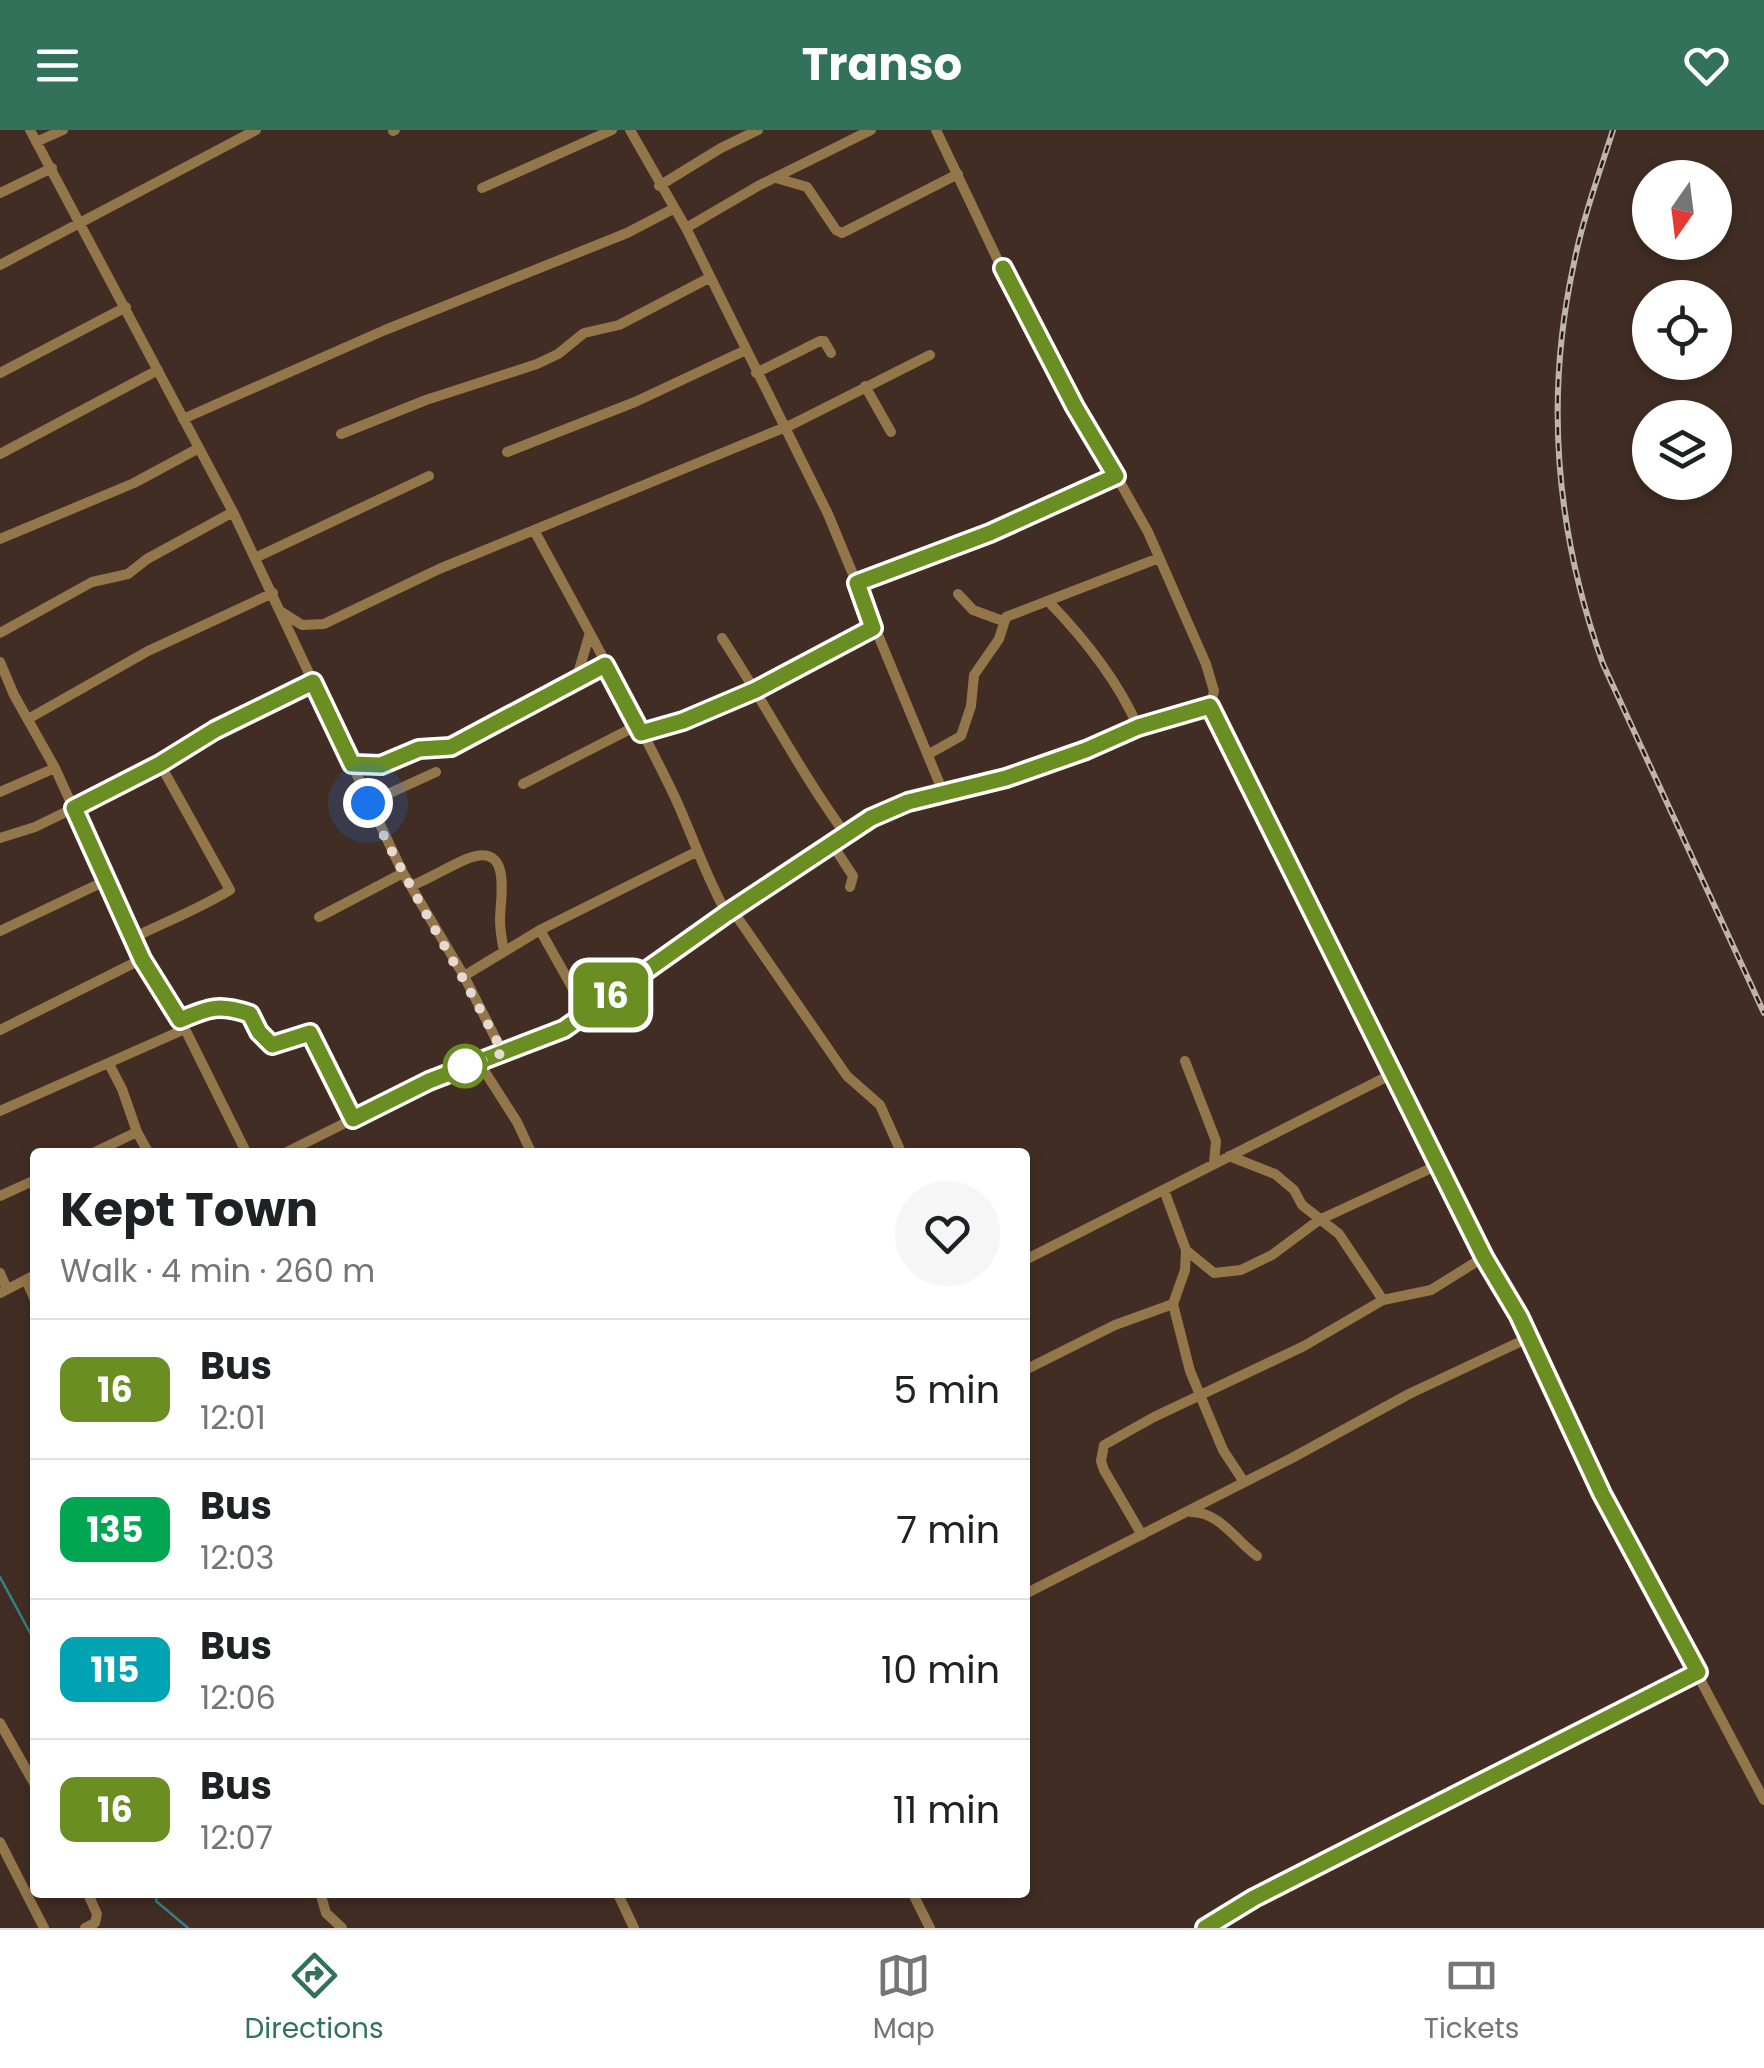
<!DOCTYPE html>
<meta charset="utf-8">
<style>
body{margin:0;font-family:Poppins,sans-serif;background:#f6f6f6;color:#202124;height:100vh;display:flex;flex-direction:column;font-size:38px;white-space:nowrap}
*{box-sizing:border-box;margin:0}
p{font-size:32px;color:#757577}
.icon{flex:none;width:55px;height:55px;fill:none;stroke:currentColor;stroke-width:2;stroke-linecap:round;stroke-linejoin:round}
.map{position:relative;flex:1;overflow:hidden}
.details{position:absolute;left:30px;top:1018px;width:1000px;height:750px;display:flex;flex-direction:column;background:#fff;border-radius:10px;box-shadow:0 5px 15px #0003}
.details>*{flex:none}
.badge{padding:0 20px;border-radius:15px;font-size:35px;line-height:65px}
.needle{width:65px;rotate:194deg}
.buttons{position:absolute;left:1632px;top:30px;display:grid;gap:20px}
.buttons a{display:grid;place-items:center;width:100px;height:100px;border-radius:50%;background:#fff;box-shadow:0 5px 15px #0003;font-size:50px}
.you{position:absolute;width:50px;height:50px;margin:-25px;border:8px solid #fff;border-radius:50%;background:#1a73e8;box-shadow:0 0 0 15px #1a73e833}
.map>.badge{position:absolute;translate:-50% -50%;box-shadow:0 0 0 5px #fff}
.round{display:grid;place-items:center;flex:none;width:105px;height:105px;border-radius:52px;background:#f6f6f6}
.summary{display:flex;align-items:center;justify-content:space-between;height:170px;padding:0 30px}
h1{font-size:48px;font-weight:700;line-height:75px}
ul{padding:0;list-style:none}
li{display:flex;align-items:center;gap:30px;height:140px;padding:0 30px;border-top:2px solid #e0e0e0}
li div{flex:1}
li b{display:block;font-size:38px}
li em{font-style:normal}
li .badge{min-width:110px;font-weight:700;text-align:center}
header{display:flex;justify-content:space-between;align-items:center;height:130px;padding:0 30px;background:#32725a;color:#fff;font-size:45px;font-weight:700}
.dock{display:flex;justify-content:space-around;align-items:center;height:140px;border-top:2px solid #e0e0e0;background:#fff;font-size:28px;color:#757577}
.dock a{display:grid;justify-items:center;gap:5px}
.dock .selected{color:#32725a}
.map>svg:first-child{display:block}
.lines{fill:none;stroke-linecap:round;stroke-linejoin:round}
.stream{stroke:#328289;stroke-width:2.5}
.minor{stroke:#94764b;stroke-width:10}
.rail-casing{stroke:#c1b2aa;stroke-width:6}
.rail{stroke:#211813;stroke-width:2.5;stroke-dasharray:8;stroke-linecap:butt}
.line-casing{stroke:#fff;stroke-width:22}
.line{stroke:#6b8e23;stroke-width:15}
.walk{stroke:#e6d9d2;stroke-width:10;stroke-dasharray:0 18}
.stop-dot{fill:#fff;stroke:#6b8e23;stroke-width:5}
</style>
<header><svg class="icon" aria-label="menu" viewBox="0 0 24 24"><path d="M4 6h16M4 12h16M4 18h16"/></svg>Transo<svg class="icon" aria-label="heart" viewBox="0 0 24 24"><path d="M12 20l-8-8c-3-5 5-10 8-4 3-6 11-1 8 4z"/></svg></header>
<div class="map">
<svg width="1764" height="1798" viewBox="0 0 1764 1798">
<rect width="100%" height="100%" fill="#412d23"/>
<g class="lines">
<path class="stream" d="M0,1447L35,1512
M158,1762L156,1771L188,1798"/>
<path class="minor" d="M30,0L233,382L403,743L464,846L503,923
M630,0L686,98L828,384L943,662
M936,0L1013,162L1148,402L1206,534L1214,561L1210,576L1484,1127L1519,1186L1602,1364L1764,1670
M393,1L395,0
M36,12L63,0
M776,48L807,57L836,100L842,103L958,44
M659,56L721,18L758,0
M482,58L612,0
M0,63L52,38
M686,98L758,56L871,0
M0,135L256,0
M0,243L126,177
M756,243L820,211H824L831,223
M865,256L891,302
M183,289L385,200L627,103L673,79
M341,304L426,270L537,234L558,224L584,203L619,195L709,148
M507,322L635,272L746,220
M0,324L158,240
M535,402C581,487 628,571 671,659C691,700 704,744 727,784
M0,409L134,353L199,318
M255,428L429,346
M857,453L990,403L1115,346
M958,464L973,480L1003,491
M1048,471C1083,507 1118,551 1138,597
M280,481L302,495L324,494L439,439L793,294L930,225
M0,503L92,452L128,444L147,429L233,382
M722,508C765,573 800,642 846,705
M0,532L14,565L55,638L142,829L185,899L246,1022
M576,550L589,506
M28,589L148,521L273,463
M641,603L683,591L756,560L873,498
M929,624L961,606L971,576L974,545L999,509L1006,487L1159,428
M352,634L381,635L419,619L451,617L605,535
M523,654L638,595
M0,662L55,638
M368,673L436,642
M0,708L35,697L74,678L160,634L215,601L313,552
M832,714L853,746L850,757
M411,756C431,748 449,736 469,728C513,712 500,769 500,790C500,801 502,811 504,822
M733,781L847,946L880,975L901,1022
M319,787L403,743
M540,800L586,882
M0,801L105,751
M133,808C165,792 199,779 230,760L160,634
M464,846L540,800L696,722
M180,891C210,877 219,874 250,884L259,902L272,915L308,902L353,989
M0,900L142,829
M478,931L517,992L531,1022
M1185,931L1216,1011L1214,1033
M109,934L122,959L137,1002
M0,981L185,899
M95,1022L137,1002L148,1022
M287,1022L429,951L564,899L871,688L908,672L1007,648L1087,620L1138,597L1210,576
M1229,1026L1275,1044L1294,1060L1302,1075L1339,1104L1383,1170
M1164,1060L1186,1120L1185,1140L1173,1174L1190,1241L1223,1320L1244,1352
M0,1066L35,1050
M1186,1120L1214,1143L1241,1140L1272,1125L1319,1090L1438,1035
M1025,1130L1394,943
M0,1143L7,1159
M26,1150L35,1170
M0,1163L35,1145
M1025,1240L1115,1195L1173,1174
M1191,1382C1220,1382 1235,1410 1257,1426
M1142,1405L1104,1340L1101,1331L1104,1315L1154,1287L1304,1216L1383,1170L1431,1160L1484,1127
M1025,1464L1292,1328L1409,1264L1528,1208
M0,1593L35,1655
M0,1712L44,1798
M320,1762L326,1783L342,1798
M617,1762L634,1798
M912,1762L930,1798
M85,1798L95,1793L97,1784L87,1762
M1205,1798L1254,1767L1698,1542"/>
<defs>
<path id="rail" d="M1613,0C1599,44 1583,88 1574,133C1544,270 1556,403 1603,534L1764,883"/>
</defs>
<use href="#rail" class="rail-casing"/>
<use href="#rail" class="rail"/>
</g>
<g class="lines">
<defs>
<path id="line" d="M1003,138L1075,277L1116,346L990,403L857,453L873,498L756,560L683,591L641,603L605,535L451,617L419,619L381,635L352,634L313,552L215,600L160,634L74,678L142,829L180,890C210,877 219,874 250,884L259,902L272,915L310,903L353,989L429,951L564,899L726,784L871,688L908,672L1006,648L1086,620L1138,597L1210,576L1484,1127L1519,1186L1602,1364L1698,1542L1254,1768L1205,1798"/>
</defs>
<use href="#line" class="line-casing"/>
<use href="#line" class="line"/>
<path class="walk" d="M368,673C408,759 460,838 503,923L454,941L465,936"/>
</g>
<circle class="stop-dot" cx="465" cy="936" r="20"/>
</svg>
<div class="buttons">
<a><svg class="needle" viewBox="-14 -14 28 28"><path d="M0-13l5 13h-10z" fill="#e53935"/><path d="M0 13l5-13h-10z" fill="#757577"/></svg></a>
<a><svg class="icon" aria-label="locate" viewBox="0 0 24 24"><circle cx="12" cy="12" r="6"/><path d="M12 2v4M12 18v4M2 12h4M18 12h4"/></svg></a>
<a><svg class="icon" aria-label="layers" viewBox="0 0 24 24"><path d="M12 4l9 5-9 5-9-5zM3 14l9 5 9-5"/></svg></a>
</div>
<div class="you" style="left:368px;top:673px"></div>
<b class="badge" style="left:611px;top:865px;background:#6b8e23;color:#fff">16</b>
<section class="details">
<div class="summary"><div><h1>Kept Town</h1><p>Walk · 4 min · 260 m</p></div><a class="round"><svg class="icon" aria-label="heart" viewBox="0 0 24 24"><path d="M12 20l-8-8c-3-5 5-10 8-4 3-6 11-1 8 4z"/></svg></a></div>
<ul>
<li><span class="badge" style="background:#6b8e23;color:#fff">16</span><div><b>Bus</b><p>12:01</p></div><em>5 min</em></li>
<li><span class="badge" style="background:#00a651;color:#fff">135</span><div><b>Bus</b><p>12:03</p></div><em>7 min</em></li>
<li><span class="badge" style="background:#00a3b4;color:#fff">115</span><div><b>Bus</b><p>12:06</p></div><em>10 min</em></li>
<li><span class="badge" style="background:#6b8e23;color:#fff">16</span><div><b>Bus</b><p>12:07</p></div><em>11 min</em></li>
</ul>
</section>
</div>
<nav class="dock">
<a class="selected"><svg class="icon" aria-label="directions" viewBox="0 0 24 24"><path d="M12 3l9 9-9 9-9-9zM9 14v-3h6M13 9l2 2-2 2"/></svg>Directions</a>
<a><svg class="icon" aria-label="map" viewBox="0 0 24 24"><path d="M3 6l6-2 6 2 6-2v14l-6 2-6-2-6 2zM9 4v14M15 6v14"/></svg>Map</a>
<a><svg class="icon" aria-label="tickets" viewBox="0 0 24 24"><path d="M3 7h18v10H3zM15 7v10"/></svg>Tickets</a>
</nav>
